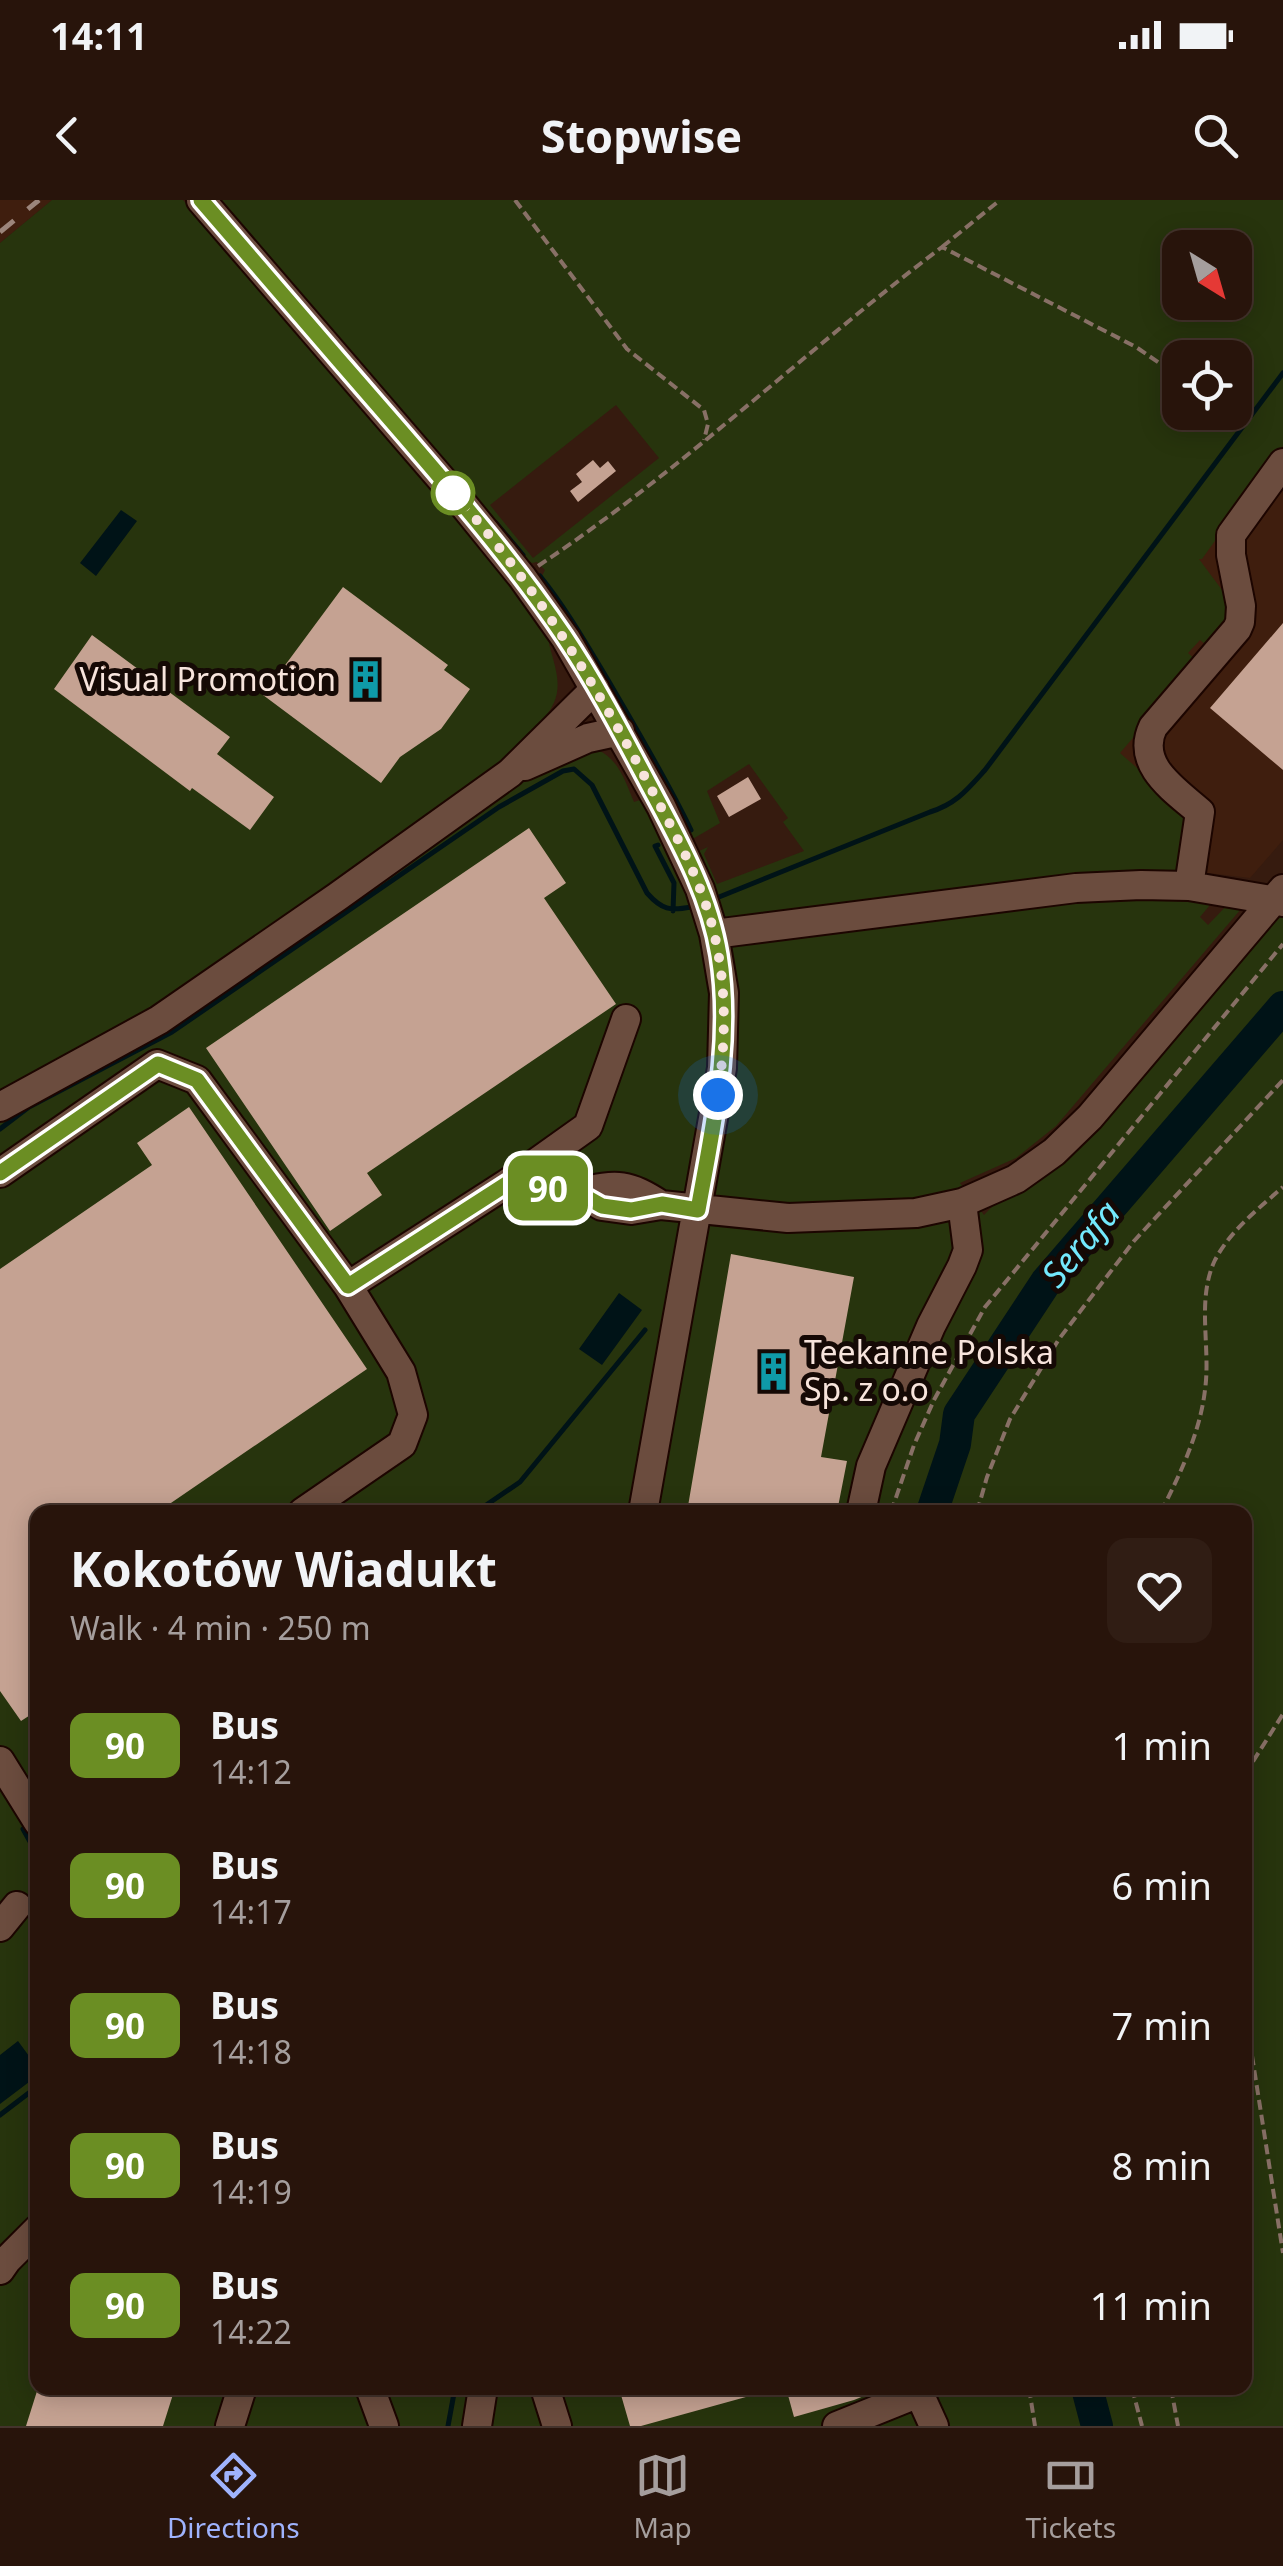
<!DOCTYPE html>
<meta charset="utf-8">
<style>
body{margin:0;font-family:"Noto Sans",sans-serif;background:#301d14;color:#f1f3f6;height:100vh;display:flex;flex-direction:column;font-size:38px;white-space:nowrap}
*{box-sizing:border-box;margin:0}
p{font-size:32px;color:#a59e9d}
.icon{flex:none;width:55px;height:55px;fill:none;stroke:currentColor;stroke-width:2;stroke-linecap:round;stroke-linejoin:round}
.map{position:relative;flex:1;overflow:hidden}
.panel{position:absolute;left:30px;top:1305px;width:1222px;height:890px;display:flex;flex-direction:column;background:#28140b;border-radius:20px;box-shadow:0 5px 25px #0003,0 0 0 2px #44332c}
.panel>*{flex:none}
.badge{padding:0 20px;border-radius:15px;font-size:35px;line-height:65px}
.needle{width:65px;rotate:143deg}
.tools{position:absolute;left:1162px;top:30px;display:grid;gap:20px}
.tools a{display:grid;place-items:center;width:90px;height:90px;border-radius:20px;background:#28140b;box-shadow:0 5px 25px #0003,0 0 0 2px #44332c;font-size:50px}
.you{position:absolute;width:50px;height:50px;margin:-25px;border:8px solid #fff;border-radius:50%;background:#1a73e8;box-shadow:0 0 0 15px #1a73e833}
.map>.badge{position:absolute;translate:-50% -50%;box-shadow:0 0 0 5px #fff}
.round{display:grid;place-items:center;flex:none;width:105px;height:105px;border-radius:20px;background:#301d14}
.headline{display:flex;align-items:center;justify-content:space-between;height:170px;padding:0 40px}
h1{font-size:48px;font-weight:700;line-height:75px}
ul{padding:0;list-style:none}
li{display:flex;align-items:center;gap:30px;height:140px;padding:0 40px}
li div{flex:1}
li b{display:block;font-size:38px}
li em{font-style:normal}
li .badge{min-width:110px;font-weight:700;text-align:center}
.status{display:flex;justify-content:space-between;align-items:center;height:70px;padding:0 50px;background:#28140b;direction:ltr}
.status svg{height:28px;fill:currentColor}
header{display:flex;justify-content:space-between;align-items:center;height:130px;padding:0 40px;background:#28140b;font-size:45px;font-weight:700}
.menu{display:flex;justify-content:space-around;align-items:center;height:140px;border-top:2px solid #44332c;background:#28140b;font-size:28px;color:#a59e9d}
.menu a{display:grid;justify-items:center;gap:5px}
.menu .active{color:#9fb3fd}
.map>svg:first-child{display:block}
.built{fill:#3f1e0e}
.green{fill:#27340d;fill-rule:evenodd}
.water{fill:#001317}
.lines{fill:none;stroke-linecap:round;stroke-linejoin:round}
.stream{stroke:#001317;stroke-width:5}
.river{stroke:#001317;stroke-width:32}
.building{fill:#c5a292}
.minor-casing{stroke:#1c0500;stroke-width:32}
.path{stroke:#887066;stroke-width:4;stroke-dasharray:10 5;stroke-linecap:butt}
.minor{stroke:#6b4c3e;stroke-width:28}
.rail{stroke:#9c857b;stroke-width:5;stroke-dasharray:18 18;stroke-linecap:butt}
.line-casing{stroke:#fff;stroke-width:22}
.line{stroke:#6b8e23;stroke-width:15}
.walk{stroke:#f7e4dc;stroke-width:10;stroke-dasharray:0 18}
.stop-dot{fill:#fff;stroke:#6b8e23;stroke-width:5}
.labels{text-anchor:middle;stroke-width:10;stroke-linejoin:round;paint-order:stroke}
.poi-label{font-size:32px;fill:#f7e4dc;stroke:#150905;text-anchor:end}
.water-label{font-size:35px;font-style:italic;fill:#73e9fd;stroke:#150905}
</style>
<div class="status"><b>14:11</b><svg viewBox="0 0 49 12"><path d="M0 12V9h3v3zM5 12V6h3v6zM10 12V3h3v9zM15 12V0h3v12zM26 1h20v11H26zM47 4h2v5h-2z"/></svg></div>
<header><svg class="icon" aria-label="back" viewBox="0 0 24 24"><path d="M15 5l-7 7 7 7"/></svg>Stopwise<svg class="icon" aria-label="search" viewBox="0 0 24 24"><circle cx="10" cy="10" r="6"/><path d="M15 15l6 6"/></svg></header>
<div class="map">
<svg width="1283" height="2226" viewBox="0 0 1283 2226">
<rect width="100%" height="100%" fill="#361b0f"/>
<path class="built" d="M0,0H52L0,43Z
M1283,180V640L1250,678L1176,669L998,666L1159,346Z"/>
<path class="green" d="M52,0H183L346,180L533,411L552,442L549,444C558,477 566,495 540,523L565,555L596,549C619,559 625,581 634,602L640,600L669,648L687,695L711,686L697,652L708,647L704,654L717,684L804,651L783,622L788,618L749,564L707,591L720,623L691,640L638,538L540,380L545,370L537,362L532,363L514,353L219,0H1283V246L1202,359H1199L1225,394L1231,412L1210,448L1200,440L1188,453L1198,462L1120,553L1185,610L1187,615L1178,698L1197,702L1215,699L1200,717L1208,725L1230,702L1241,709L1056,926L1016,958L960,983L984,1015L1283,709V2226H0V43ZM1180,48H1235V102H1180ZM1180,158H1235V212H1180ZM616,205L659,258L533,358L490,305ZM38,1312H1245V2188H38Z"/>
<path class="water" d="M121,310L137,321L96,376L80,363Z
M619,1093L642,1110L602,1165L579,1149Z
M18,1841L37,1867V1876L0,1904V1855Z"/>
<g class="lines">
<path class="stream" d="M496,323L523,355
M540,376C566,408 587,445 608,480C637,530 666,578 691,630
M658,645L655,646L674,683L673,711
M719,697L930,612C956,604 967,590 985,570L1283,173
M0,929L29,907L172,832L499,607L563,571L574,569L592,585L647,693C662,710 670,711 691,707
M476,1312L520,1282L645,1130
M23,1629L38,1656
M0,1915L38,1886
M448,2226L455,2188"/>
<path class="river" d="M932,1312L955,1244L959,1214L1046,1082L1283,807
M1087,2188L1097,2226"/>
</g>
<path class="building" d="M593,260L600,268L608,261L616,271L578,302L570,291L582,282L576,274Z
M343,387L448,465L444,470L470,489L441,529L400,557L381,583L263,495Z
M1283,423V570L1210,508Z
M92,435L230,537L217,554L274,597L250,630L192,588L190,591L54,489Z
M748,577L761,599L729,617L717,596Z
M529,628L566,683L544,698L616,804L367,973L382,995L330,1031L206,848Z
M189,907L367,1169L168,1305L173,1312H38V1510L21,1521L0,1491V1069L152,965L137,943Z
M731,1054L854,1077L821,1257L847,1261L837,1312H687Z
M38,2188H175L163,2226H26Z
M619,2188H764V2192L641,2226H630Z
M786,2188H884L854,2200L794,2217Z"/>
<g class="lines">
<defs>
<path id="minor" d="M201,0L462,303L522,377L566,439L661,606L700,689L714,734L724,793L722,868L643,1312
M525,566L588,538L620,531
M1189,686L1200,612C1175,590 1135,565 1153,527L1237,429L1240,422L1241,406L1231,355V335L1283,263
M714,734L1076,688L1141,685L1189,686L1283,702
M0,907L159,820L337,697L510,573L595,489
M0,973L157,864L197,880L348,1086L508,983L579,993L602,1006L631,1010L661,1005L788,1018L916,1013L962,1003L1016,979L1054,952L1090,917L1283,689
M508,983L588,926L626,819
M579,993C618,983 628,984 661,1005
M303,1312L402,1244L413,1215L401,1172L348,1086
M861,1312L871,1266L931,1126L962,1066L968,1050L962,1003
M0,1561L38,1622
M0,1727L17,1706
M0,2070L7,2060L38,2029
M370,2188L384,2226
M545,2188L557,2226
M230,2226L242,2188
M477,2226L483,2188
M837,2226L919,2193L934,2226"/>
</defs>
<use href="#minor" class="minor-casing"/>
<path class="path" d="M515,0L627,149L704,210L708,224L704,240
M942,47L1000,0
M538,366C681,271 805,151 942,47L1136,147L1168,169
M891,1312L914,1245L934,1200L985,1107L1283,744
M977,1312L987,1277L1010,1219L1059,1139L1134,1041L1283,880
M1161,1312C1180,1274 1200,1233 1205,1190C1211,1147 1196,1100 1215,1060C1230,1031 1259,1008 1283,987
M1245,1574L1283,1514
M1245,1811L1283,2053
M1029,2188L1035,2226
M1132,2188L1142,2226
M1171,2188L1178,2226"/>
<use href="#minor" class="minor"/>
<path class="rail" d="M0,32L39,0"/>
</g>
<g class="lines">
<defs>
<path id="line" d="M0,973L158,864L197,880L348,1086L508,983L579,993L602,1006L631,1010L662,1004L698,1010C713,925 733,841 719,755C709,692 676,636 647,581C621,532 595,482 564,436C516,365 460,300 404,235C336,157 269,79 201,0"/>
</defs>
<use href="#line" class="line-casing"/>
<use href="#line" class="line"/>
<path class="walk" d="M453,293C532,380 593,480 648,583C673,630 700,677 713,729C727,784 726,840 718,895"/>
</g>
<defs>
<symbol id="building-bare" viewBox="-9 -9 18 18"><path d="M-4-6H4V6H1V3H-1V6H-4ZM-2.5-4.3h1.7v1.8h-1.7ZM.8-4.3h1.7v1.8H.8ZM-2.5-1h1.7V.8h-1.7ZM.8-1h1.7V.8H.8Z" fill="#0f9aa8" stroke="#150905" stroke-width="2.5" paint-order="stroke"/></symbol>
</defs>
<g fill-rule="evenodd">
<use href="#building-bare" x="338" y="452" width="55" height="55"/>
<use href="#building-bare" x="746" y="1144" width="55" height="55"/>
</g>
<circle class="stop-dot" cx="453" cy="293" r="20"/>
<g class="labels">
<g class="poi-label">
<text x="336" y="491">Visual Promotion</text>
<text x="804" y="1164" text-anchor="start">Teekanne Polska<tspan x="804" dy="37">Sp. z o.o</tspan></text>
</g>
<g class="water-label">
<text transform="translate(1081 1044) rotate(-50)" y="12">Serafa</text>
</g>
</g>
</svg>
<div class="tools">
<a><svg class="needle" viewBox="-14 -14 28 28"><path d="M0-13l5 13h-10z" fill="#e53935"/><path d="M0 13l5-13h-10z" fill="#a59e9d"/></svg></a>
<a><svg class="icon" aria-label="locate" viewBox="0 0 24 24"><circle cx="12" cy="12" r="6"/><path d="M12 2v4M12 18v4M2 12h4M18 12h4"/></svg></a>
</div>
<div class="you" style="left:718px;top:895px"></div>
<b class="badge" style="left:548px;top:988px;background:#6b8e23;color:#fff">90</b>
<section class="panel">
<div class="headline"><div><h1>Kokotów Wiadukt</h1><p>Walk · 4 min · 250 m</p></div><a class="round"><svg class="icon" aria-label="heart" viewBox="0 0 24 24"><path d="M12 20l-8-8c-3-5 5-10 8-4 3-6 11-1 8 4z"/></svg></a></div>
<ul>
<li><span class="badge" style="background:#6b8e23;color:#fff">90</span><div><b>Bus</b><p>14:12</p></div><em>1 min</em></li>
<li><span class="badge" style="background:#6b8e23;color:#fff">90</span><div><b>Bus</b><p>14:17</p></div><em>6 min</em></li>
<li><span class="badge" style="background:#6b8e23;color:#fff">90</span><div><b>Bus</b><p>14:18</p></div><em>7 min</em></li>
<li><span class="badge" style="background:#6b8e23;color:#fff">90</span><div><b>Bus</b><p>14:19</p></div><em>8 min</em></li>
<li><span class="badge" style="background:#6b8e23;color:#fff">90</span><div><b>Bus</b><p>14:22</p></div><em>11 min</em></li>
</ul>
</section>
</div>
<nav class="menu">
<a class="active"><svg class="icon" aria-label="directions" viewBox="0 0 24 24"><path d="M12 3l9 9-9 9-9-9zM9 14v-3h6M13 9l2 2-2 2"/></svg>Directions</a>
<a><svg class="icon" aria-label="map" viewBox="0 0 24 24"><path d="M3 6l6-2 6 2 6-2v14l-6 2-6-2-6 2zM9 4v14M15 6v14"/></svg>Map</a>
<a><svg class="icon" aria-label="tickets" viewBox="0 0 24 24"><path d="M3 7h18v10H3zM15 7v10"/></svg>Tickets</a>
</nav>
